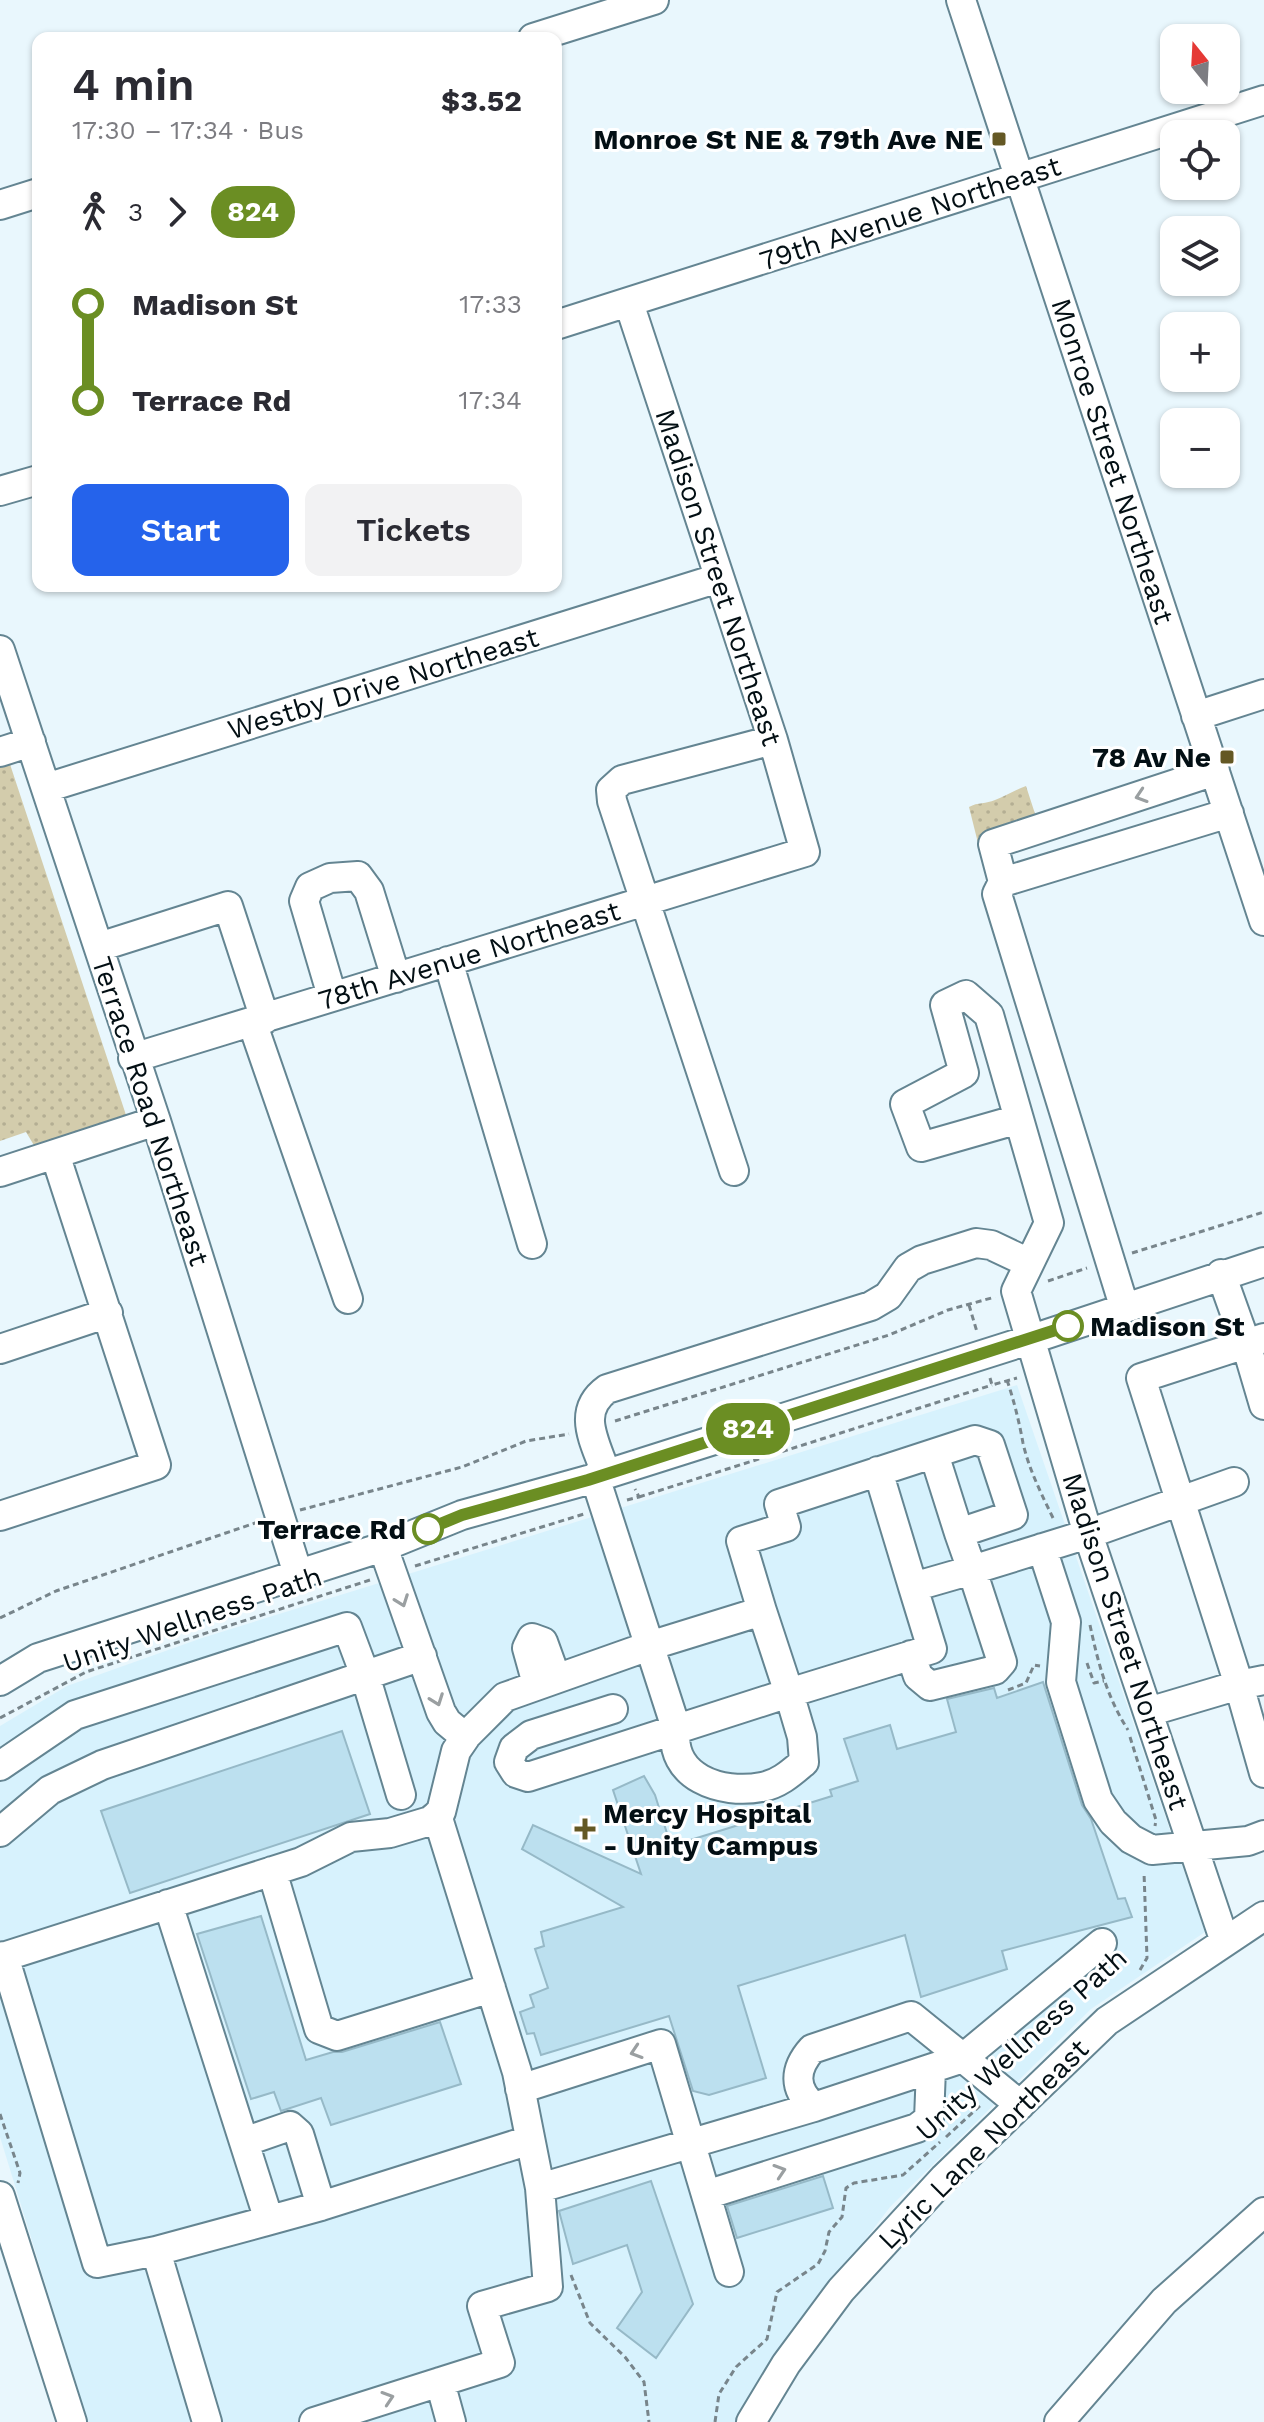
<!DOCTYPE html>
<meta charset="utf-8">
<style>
body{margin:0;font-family:"Work Sans",sans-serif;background:#f2f2f3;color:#2b2b33;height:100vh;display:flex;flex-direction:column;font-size:30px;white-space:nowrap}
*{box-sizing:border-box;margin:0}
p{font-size:26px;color:#7c7c81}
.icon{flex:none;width:44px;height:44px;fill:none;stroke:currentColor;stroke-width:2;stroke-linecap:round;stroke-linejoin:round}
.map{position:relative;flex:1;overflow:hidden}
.sheet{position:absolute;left:32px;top:32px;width:530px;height:560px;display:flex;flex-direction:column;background:#fff;border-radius:16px;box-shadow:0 2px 6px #0004}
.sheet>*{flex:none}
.badge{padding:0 16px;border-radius:26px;font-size:28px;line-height:52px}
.needle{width:52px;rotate:342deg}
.fabs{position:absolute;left:1160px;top:24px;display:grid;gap:16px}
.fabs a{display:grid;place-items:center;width:80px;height:80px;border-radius:16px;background:#fff;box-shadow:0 2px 6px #0004;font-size:40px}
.map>.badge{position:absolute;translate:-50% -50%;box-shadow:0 0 0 4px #fff}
.legs{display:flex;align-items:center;gap:12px;height:88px;padding:0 40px;font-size:26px}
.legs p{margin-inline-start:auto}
.overview{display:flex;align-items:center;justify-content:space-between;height:136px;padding:0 40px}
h1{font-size:44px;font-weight:600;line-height:60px}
.action{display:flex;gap:16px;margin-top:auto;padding:16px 40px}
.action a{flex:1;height:92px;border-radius:16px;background:#2563eb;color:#fff;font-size:32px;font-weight:600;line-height:92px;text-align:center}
.action a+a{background:#f2f2f3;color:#2b2b33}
ul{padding:0 40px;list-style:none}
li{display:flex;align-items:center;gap:28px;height:96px;font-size:30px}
li i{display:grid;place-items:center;width:12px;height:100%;margin:0 10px;background:currentColor}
li i::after{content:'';width:20px;height:20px;margin:-10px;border:6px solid;border-radius:50%;background:#fff}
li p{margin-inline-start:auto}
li:first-child i{background:linear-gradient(#0000 50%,currentColor 0)}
li:last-child i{background:linear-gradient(currentColor 50%,#0000 0)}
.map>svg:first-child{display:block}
.built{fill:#d7f2fd}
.park{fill:url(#park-dots)}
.building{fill:#bce0ef;stroke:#96b9c7;stroke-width:2}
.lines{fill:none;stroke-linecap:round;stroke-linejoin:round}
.minor-casing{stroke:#648592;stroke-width:32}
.path{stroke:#78858b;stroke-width:3;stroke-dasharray:6 4;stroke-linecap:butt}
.minor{stroke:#fff;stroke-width:28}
.oneway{stroke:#9a9fa1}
.line-1-casing{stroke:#fff;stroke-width:18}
.line-1{stroke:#6b8e23;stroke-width:12}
.poi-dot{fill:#645824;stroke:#fff;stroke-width:3}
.stop-1-dot{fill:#fff;stroke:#6b8e23;stroke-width:4}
.labels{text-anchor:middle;stroke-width:6;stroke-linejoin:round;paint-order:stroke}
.poi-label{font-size:28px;font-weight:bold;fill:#030f14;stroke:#fff;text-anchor:end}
.street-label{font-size:28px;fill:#030f14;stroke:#fff}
.stop-label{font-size:28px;font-weight:bold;fill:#030f14;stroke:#fff;text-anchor:start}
</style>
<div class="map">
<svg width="1264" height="2422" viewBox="0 0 1264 2422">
<defs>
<pattern id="park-dots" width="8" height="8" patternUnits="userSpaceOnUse" patternTransform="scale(2)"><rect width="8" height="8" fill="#d3ccac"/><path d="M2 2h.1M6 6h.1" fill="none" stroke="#b4ae93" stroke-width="1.8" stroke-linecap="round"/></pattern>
</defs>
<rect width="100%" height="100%" fill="#e9f7fd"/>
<path class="built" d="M1017,1385L1205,1932L1091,2009L890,2207L771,2364L739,2422H88L0,2137V1998L3,1997L0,1987V1726L67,1686L202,1638Z"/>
<path class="park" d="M0,734L126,1115L35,1147L26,1132L0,1141Z
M1026,786L1038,823L978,843L969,807C978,802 986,804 995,800C1006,796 1015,790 1026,786Z"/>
<path class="building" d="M1043,1682L1082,1805L1091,1819L1118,1899L1125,1898L1132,1917L1002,1951L1007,1969L921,1997L905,1935L738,1986L766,2078L709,2095L693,2091L669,2016L541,2055L534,2033L527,2034L520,2012L534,2007L530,1995L548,1988L535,1949L544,1946L541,1932L623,1907L522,1849L533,1825L641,1874L613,1790L644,1776L655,1795L671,1846L832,1796L830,1790L858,1781L844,1739L890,1725L897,1749L956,1732L947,1699L994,1688L997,1698Z
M342,1731L370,1814L130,1893L101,1811Z
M261,1916L306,2060L333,2052H342L440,2022L461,2084L331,2125L321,2098L281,2111L274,2092L251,2099L197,1934Z
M823,2176L833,2208L737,2238L727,2206Z
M651,2181L693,2304L656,2358L617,2328L642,2292L627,2245L573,2264L559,2211Z"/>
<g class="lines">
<defs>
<path id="minor" d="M961,0L1264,921
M533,38L654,0
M0,205L38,193
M556,325L1264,100
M0,491L38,480
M0,650L156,1121L298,1574
M1196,716L1264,694
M0,752L31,742
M46,788L719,578
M1003,882L1229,813
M99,947L228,906L265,1019
M448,961L532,1244
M332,996L304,901L310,887L330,878L358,876L369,891L396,978
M252,1022L348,1299
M133,1058L805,852L773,740L629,303
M1019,1119L921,1147L905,1104L964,1073L945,1005L966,995L989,1015L1049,1223L1016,1291L1088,1534L1225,1942
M734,1171L612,801L611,790L622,780L773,740
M0,1172L156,1121
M1221,1274L1246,1344L1264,1405
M1124,1306L997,894L1003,882L993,844L1215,771
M1264,1338L1141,1378L1239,1685L1264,1680
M0,1349L108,1313
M934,1454L959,1533
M878,1471L913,1587
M606,1474C596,1443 575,1412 607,1389L871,1306L888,1296L908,1268L922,1260L976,1243L991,1245L1029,1263
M595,1477L676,1728C668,1777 721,1795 762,1787C779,1784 791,1773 804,1762L802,1737L789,1693L528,1777L516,1773L509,1762L514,1748L531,1735L613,1709
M0,1516L156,1465L55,1154
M383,1547L441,1712L447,1722L465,1737
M1042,1548L1066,1622L1061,1682L1098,1800L1113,1822L1131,1839L1152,1850L1248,1841L1264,1835
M911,1655L918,1676L930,1686L995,1670L1002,1662L972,1570L1088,1534L1234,1482
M0,1681L38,1658L383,1547L462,1515L588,1480L1032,1339L1264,1262
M537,1684L527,1648L532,1638L543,1642L556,1678
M1148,1712L1239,1685L1264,1773
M0,1766L75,1715L347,1627L365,1675L401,1795
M437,1815L517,2072L540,2188L814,2107
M0,1832L50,1790L102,1765L422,1656
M272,1871L319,2029L337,2036L491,1988
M4,1956L97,2263L156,2251L207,2422
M0,1958L301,1862L351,1837L390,1833L430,1821L441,1812L456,1751L467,1735L505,1697L649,1646L762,1611L741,1541L786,1527L779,1504L975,1440L990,1445L1013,1515L959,1533L972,1570L913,1587L932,1649L789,1693L762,1611
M911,2016L963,2058L814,2107C793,2089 794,2069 812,2049Z
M520,2089L661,2044L729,2272
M1020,2105L963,2058L1102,1943
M244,2142L290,2126L299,2134L321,2206L530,2140
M706,2195L917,2128L929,2119L931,2069
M0,2196L72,2422
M263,2222L321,2206
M156,2251L263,2222L266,2211L168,1904
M440,2382L451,2422
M314,2422L500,2363L482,2306L548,2287L540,2188
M751,2422L786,2364L841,2290L944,2178L1107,2021L1264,1916
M1059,2422L1164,2301L1264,2212"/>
</defs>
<use href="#minor" class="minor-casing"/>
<path class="path" d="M1132,1253L1264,1212
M1048,1281L1087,1268
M969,1305L977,1332
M990,1378L992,1385L1017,1378
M1007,1380C1014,1401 1019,1421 1023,1443C1029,1470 1042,1495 1054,1520
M615,1421L889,1335L948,1310L995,1297
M639,1497L992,1385
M627,1500L639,1497L635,1489
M300,1510L462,1467L526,1441L569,1434
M415,1566L584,1514
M0,1618L56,1591L258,1522
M1090,1625C1098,1663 1107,1697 1128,1730
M1087,1663L1094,1683L1104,1681
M1008,1690L1026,1683L1034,1665L1040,1666
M0,1718L86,1672L370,1580
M1130,1737L1156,1820L1155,1826
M1140,1970L1147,1958L1144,1872
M0,2114L20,2173L18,2183
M946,2137L982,2104
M571,2275L590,2323L625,2357L644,2382L649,2422
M715,2422L719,2394L736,2367L767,2339L777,2292L818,2264L825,2251L829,2232L842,2217L846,2188L854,2183L903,2175L940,2142"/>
<use href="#minor" class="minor"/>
</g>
<defs><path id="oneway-chevron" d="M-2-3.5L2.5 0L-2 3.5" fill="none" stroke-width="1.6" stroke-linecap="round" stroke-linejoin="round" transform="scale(2)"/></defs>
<g class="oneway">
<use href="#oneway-chevron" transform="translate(1141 796) rotate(162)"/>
<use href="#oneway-chevron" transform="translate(402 1601) rotate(70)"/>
<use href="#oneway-chevron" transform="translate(437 1700) rotate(70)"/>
<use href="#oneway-chevron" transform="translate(636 2052) rotate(162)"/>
<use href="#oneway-chevron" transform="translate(780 2171) rotate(-18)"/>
<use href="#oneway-chevron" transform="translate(388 2398) rotate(-18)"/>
</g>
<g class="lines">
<defs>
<path id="line-1" d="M428,1529L462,1515L588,1480L1068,1326"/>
</defs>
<use href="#line-1" class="line-1-casing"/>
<use href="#line-1" class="line-1"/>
</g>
<g class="poi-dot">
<rect x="991" y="131" width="16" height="16" rx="4"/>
<rect x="1219" y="749" width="16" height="16" rx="4"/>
<path d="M581 1817h8v8h8v8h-8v8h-8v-8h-8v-8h8z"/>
</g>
<g class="stop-1-dot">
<circle cx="1068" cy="1326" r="14"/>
<circle cx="428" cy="1529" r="14"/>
</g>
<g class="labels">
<g class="poi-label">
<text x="983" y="149">Monroe St NE &amp; 79th Ave NE</text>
<text x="1211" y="767">78 Av Ne</text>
<text x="603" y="1823" text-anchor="start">Mercy Hospital<tspan x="603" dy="32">- Unity Campus</tspan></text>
</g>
<g class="street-label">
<text transform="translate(910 213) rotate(-18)" y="10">79th Avenue Northeast</text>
<text transform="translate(1113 461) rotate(72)" y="10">Monroe Street Northeast</text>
<text transform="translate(719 577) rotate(72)" y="10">Madison Street Northeast</text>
<text transform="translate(383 683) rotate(-17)" y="10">Westby Drive Northeast</text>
<text transform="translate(469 955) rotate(-17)" y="10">78th Avenue Northeast</text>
<text transform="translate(151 1111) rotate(72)" y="10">Terrace Road Northeast</text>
<text transform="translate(192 1619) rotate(-19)" y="10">Unity Wellness Path</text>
<text transform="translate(1126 1641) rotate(72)" y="10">Madison Street Northeast</text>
<text transform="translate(1021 2044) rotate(-42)" y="10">Unity Wellness Path</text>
<text transform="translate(983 2144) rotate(-45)" y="10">Lyric Lane Northeast</text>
</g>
<g class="stop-label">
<text x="1090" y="1336">Madison St</text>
<text x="406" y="1539" text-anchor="end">Terrace Rd</text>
</g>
</g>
</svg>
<div class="fabs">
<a><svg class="needle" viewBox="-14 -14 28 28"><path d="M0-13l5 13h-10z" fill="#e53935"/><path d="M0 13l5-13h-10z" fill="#7c7c81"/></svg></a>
<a><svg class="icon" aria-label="locate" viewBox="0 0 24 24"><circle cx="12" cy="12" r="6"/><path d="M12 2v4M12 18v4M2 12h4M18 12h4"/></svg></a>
<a><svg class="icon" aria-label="layers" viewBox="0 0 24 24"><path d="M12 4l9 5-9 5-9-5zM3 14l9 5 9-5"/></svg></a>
<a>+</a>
<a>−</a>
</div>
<b class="badge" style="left:748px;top:1429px;background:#6b8e23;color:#fff">824</b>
<section class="sheet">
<div class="overview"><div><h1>4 min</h1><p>17:30 – 17:34 · Bus</p></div><b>$3.52</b></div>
<div class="legs"><svg class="icon" aria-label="walk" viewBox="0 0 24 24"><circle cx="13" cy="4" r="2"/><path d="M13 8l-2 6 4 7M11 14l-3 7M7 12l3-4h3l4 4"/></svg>3<svg class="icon" aria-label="forward" viewBox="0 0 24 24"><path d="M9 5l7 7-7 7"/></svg><b class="badge" style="background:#6b8e23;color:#fff">824</b></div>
<ul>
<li><i style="color:#6b8e23"></i><b>Madison St</b><p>17:33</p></li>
<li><i style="color:#6b8e23"></i><b>Terrace Rd</b><p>17:34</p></li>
</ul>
<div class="action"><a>Start</a><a>Tickets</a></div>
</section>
</div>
